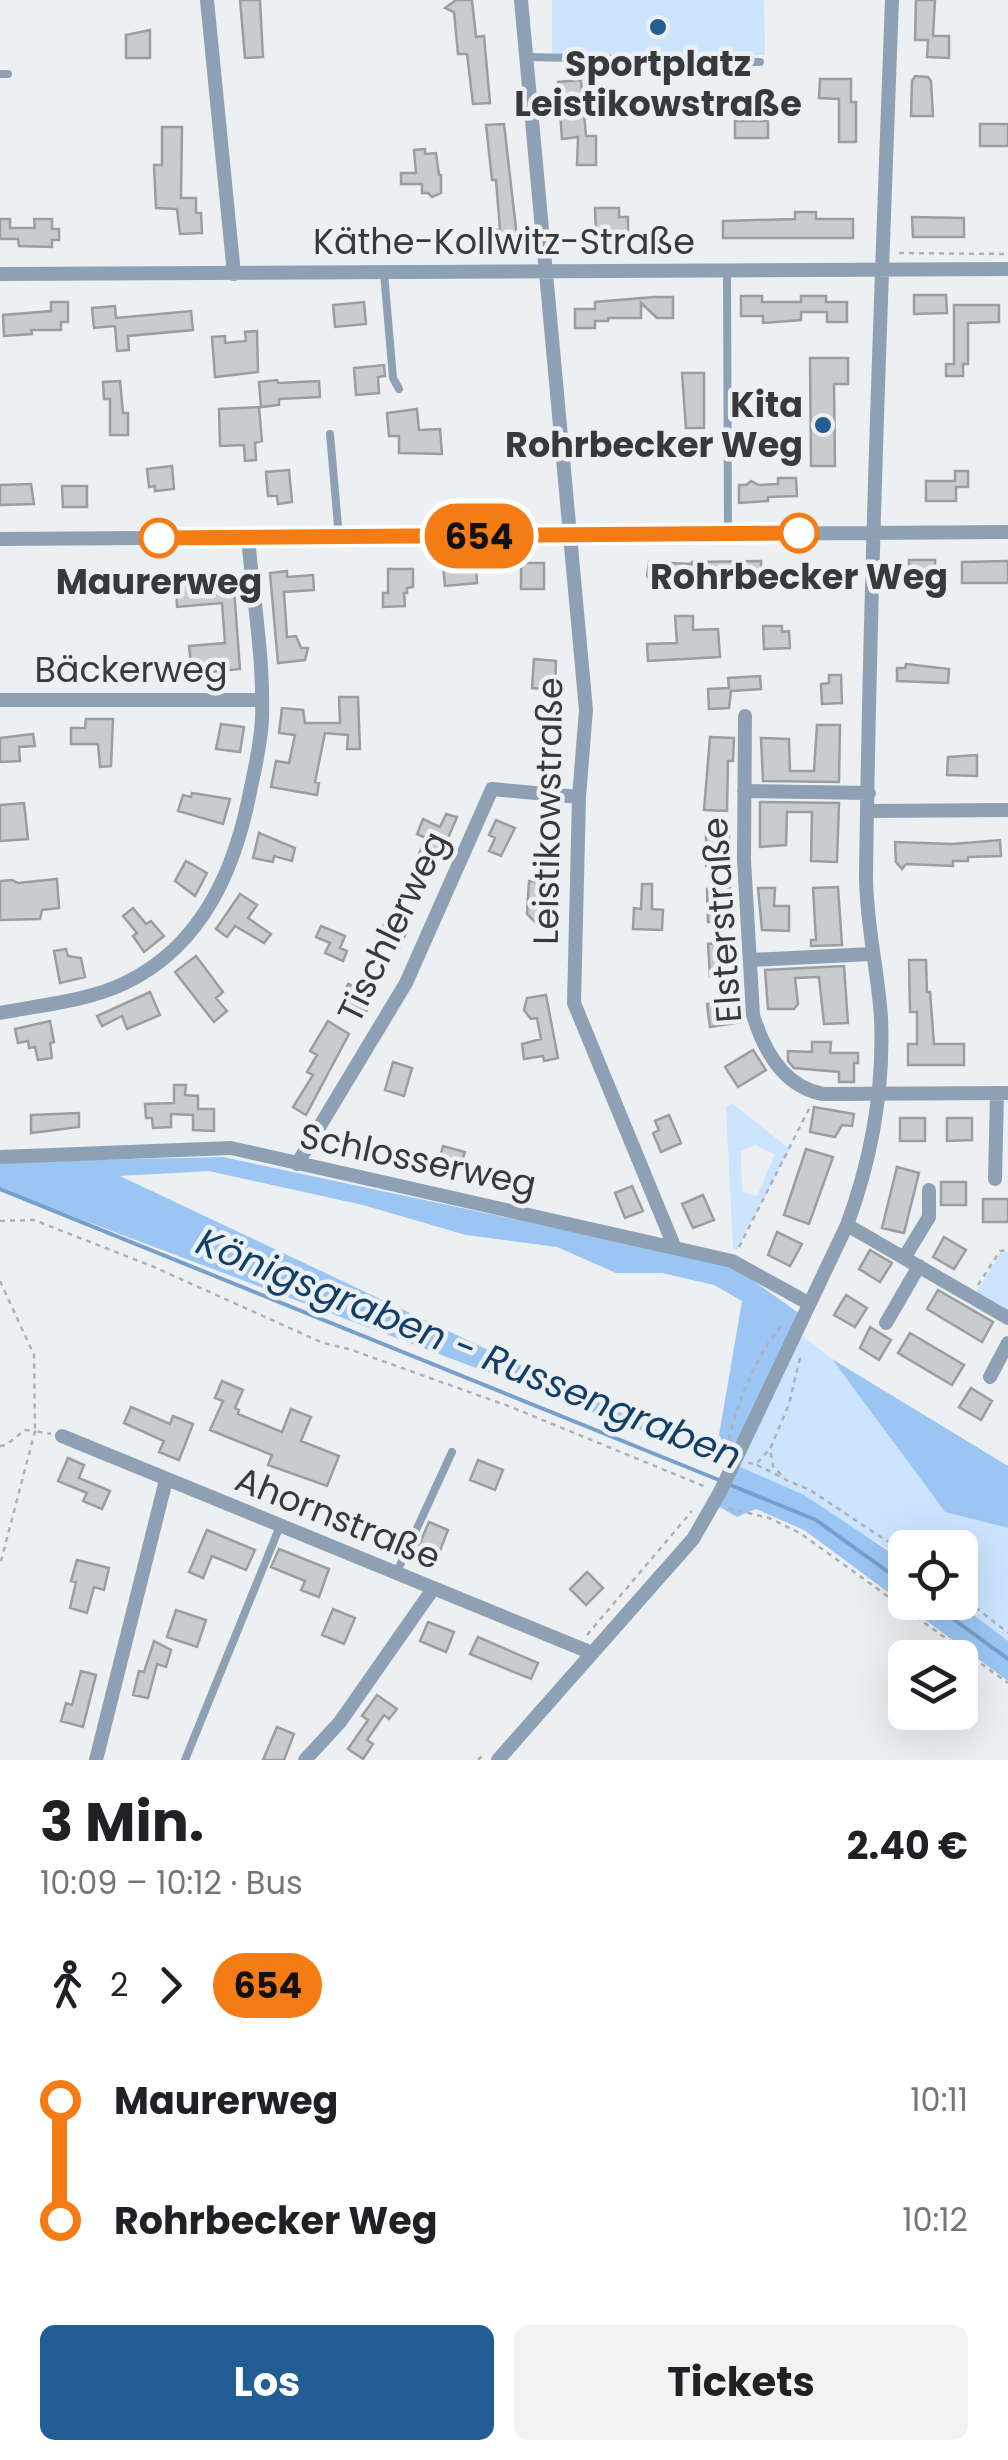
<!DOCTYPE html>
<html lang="de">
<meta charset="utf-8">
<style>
body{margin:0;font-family:Poppins,sans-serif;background:#f2f2f2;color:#202124;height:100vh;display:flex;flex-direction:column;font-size:38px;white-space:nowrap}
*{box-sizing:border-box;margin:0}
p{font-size:32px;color:#757577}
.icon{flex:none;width:55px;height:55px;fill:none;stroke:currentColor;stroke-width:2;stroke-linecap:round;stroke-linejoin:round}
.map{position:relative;height:1760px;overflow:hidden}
.panel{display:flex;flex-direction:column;background:#fff;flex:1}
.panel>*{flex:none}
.badge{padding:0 20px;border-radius:32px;font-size:35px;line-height:65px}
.tools{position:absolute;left:888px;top:1530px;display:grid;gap:20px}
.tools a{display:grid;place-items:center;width:90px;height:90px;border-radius:15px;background:#fff;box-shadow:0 10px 40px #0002;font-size:50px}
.map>.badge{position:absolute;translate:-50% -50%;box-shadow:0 0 0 5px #fff}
.legs{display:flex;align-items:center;gap:15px;height:110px;padding:0 40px;font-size:32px}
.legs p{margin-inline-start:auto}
.summary{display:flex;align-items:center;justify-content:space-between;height:170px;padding:0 40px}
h1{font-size:55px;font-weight:700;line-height:75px}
.action{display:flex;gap:20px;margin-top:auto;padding:20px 40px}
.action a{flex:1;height:115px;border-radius:15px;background:#225d94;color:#fff;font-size:40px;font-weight:700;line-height:115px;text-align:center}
.action a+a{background:#f2f2f2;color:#202124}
ul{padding:0 40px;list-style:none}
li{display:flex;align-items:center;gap:35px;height:120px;font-size:38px}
li i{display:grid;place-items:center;width:15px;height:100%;margin:0 12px;background:currentColor}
li i::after{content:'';width:25px;height:25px;margin:-12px;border:8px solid;border-radius:50%;background:#fff}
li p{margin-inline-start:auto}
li:first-child i{background:linear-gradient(#0000 50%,currentColor 0)}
li:last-child i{background:linear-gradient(currentColor 50%,#0000 0)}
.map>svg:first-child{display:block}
.green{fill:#cce4fe;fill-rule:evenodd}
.forest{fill:#9bc6f3}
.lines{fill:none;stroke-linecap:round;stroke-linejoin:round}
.stream{stroke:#76a0cb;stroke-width:4}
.building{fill:#c9cccf;stroke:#9b9da0;stroke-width:2.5}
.path{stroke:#aeb0b2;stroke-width:2.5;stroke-dasharray:5 5;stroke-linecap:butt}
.service{stroke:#8ea1b4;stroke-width:8}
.minor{stroke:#8ea1b4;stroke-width:14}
.line-1-casing{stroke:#fff;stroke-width:22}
.line-1{stroke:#f57c14;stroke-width:15}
.poi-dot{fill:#225d94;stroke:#edf0f3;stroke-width:4}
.stop-1-dot{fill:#fff;stroke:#f57c14;stroke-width:5}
.labels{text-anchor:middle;stroke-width:9;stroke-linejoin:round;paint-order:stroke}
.poi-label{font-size:35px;font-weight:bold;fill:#38393a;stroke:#edf0f3}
.street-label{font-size:35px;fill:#38393a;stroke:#edf0f3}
.stop-label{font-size:35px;font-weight:bold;fill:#38393a;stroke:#edf0f3}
.water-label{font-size:38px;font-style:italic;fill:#103f68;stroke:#edf0f3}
</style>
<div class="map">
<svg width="1008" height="1760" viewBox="0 0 1008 1760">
<rect width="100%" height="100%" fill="#edf0f3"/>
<path class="green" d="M552,0H764L765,55L552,56Z
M733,1104L790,1149L737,1250L733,1249L726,1107ZM755,1145L775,1154L757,1196L742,1192L741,1151Z
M1001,1252H1008V1311L976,1293Z
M799,1333L832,1359L945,1512L1008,1528V1641L958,1603L960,1548H905V1562L878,1542L737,1466Z"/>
<path class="forest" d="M223,1157L733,1266L800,1314L738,1466L804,1495L905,1562V1602L958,1603L1008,1641V1681L804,1530L756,1509L737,1517L718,1506L737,1466L719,1435L742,1301L714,1285L662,1273H616L557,1247L466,1235L363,1205L209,1171L120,1176L721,1460L0,1189V1162Z
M832,1359L1008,1466V1528L945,1512Z"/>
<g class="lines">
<path class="stream" d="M0,1189L719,1480
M728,1484L816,1520L905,1584
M930,1602L1008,1659"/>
</g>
<path class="building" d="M240,0H260L263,57L245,58Z
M456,0H472L476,37L484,36L490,103L473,104L467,54H458L454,12L445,8Z
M916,0H935L933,36H949V58L927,57L928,40H915Z
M150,30V58H126V35Z
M915,76L928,77L931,81L933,116H911L912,81Z
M820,79H851V102H856V142H839V99L819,98Z
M581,80L586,136H596V165H577L578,137L562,139L558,82Z
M735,121H768V138H735Z
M504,124L518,246L497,248L495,230H500L496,180H492L486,125Z
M980,124H1008V146H980Z
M162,127H182L181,198H196V213H201L202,233L180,234L177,209L156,208L154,165H162Z
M425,149V154L436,153L439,175H441V193L432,197L428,193H422V184H401V173H416L414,150Z
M595,208H619V217H628V239H609V233H596Z
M795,212H816V219H853V238H723V221L795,219Z
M912,217L964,218V237H913Z
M0,219H10V228H35L34,219H52V229H59V240H52V247L19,246L18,239H0Z
M914,295H946L947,313L914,314Z
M741,296H762V302H801V296H826V302H847V322H827V312H801V320L763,323V316H741Z
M654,297H673V318H657L641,303V318H608V321H595V328H575V309H595V302Z
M51,302H68V322H61V330H31L32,334L4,336L3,315L51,311Z
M364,302L366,324L335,327L333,305Z
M954,305H999V322L968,323V364H963V376H946V364H954Z
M115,306L116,318L191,311L193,330L128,336L129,350L117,351L115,326L94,328L92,308Z
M257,331L258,372L215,377L212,337L225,336V343L246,341L245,332Z
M810,358H848V384H834L835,466H811Z
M384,365L385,376L378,377L379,393L356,395L354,368Z
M682,373H704V428H686Z
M277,380L278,383L319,381L320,397L279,399V405L261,407L259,382Z
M120,381L123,413H128V435H110V399H104L103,382Z
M259,407L262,441L255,443L256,460L245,461L244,445L220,446L219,409Z
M417,409L419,430L440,429L442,454L399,453V436H389L387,413Z
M172,466L174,489L155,491V486L149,487L147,469Z
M289,470L292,502L278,504L277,496H268L266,472Z
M955,471H968V487H956V501H926V481H955Z
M778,478H796L797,496L768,497V501L739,503V485H746L751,481L759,485L778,484Z
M31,484L34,504L0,505V485Z
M62,486H87V507H63Z
M909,560H935V580L909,581Z
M761,561V588H739V580H717V586H704V579L650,580L647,576L649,562L692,564V562Z
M1008,561V583H962V562Z
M476,563L477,583L445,586L443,565Z
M521,563H544V589H521Z
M388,569H413V587L407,588V593H404L405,606L383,607V593H388Z
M287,571V577L313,575L314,590L284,592L287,637L296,636L301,648H308L305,660L278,663L270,573Z
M233,576L240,669L192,674L189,646L225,643L222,603L177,607L176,580Z
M675,616H693V630L718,629L720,657L648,661L647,644L677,643Z
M763,626H782V632L789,631L790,648L764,649Z
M534,659L556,661L555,690L532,688Z
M906,664L949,669L948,683L897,681V668H905Z
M829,675H841L842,703L822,704L821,684L829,683Z
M760,676L761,689L731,691L729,708L709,709L708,689L729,688L728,678Z
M339,697H358L360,749H347L348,735L325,733L315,782L319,783L317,795L271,787L276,761L289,763L295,735L279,733L282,708L303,710L305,723H340Z
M86,719H113L111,766L100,767L98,744H71V728H85Z
M221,724L244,727L240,752L216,749Z
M817,725H840L839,782L763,781L761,738L789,739L790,771H814Z
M33,734L35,746L19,747L20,761L0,762V738Z
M710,737L734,738L733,761H728L727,811L704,810Z
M977,755V776L947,775L948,757Z
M192,793L230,799L223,824L178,811L183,795L191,797Z
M760,802L839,803L837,862L811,861L812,812H787L786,845L760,847Z
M24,803L28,839L0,841V805Z
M446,814L457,817L432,875L413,867L426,838L417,834L423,819L440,827Z
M496,820L515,828L501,856L489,851L495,838L489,835Z
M259,833L295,848L292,861L274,856L273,862L253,858Z
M706,833H729V866H706Z
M1000,840L1001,856L968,857V861H953V866L906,864L902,869L896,862L895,842L953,844Z
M186,861L207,873L195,896L175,881Z
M57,879L59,908L42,910L40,919L0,920V881L12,880L18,883Z
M529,881L544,882L543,896L550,903L549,924L536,923L527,914Z
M642,884H652V909L663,910L662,930L633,929L634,908L641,909Z
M838,887L842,945L811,946V940H816L813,888Z
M730,888L731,921L708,922L707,889Z
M758,888H775L774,906H789V931L762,930Z
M240,894L257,905L248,918L271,934L264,943L235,926L227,937L216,929Z
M133,908L146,924L151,921L164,936L144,952L133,936L137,933L123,916Z
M385,922L407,931L398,951L376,942Z
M321,926L345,936L340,948L347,951L343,961L325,953L330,943L316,937Z
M731,942L733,975L710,976L708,944Z
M66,949L68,956L81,958L85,977L60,983L54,951Z
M196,956L223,992L216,998L227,1011L214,1022L175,972Z
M909,960H926L927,992H930L934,1044H964V1065H908V1044H917V1012H910Z
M844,966L848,1023L824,1024L819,977L795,978L798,1004L794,1009H768L765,970Z
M348,984L373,995L366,1012L340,1002Z
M150,992L160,1015L127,1029L122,1016L102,1026L97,1016Z
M546,995L558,1058L544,1061L543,1056L524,1059L522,1044L541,1039L537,1018L531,1019L524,1010L527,998Z
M739,998L742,1022L710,1027L707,1004Z
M50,1021L54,1042L50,1043L52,1058L38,1060L35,1047L29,1048L28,1041L18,1043L15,1029Z
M328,1021L349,1034L306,1115L293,1107L313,1075L307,1072L317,1055L310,1051Z
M812,1042H831L830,1053H858V1063H854V1082H839V1072L794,1068L788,1061V1051L812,1052Z
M753,1050L766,1070L738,1087L725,1067Z
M393,1062L412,1068L404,1096L385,1090Z
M174,1085H186L185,1095L198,1096V1109H214V1131L193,1130V1115L171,1114V1127L153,1128L152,1118H146L145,1104L174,1103Z
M814,1107L854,1114L852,1126L842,1125L835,1137L810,1132Z
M79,1113V1127L31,1133V1115Z
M669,1115L681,1143L661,1152L653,1133L659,1130L655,1121Z
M900,1118H925V1141H900Z
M947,1118H972V1140L947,1141Z
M443,1146L465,1152L459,1169L455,1168L452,1176L436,1171Z
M806,1149L833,1157L809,1224L784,1215Z
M897,1167L919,1173L904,1233L882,1228Z
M941,1182H966V1205H941Z
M632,1186L643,1211L625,1218L615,1193Z
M703,1195L714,1220L693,1228L682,1204Z
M983,1199H1008V1222H983Z
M777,1232L802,1244L790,1266L768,1255Z
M944,1237L966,1250L954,1269L933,1257Z
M870,1250L892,1263L880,1282L859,1269Z
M938,1290L993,1322L982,1342L927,1309Z
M846,1295L867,1308L855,1327L834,1315Z
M870,1327L891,1340L879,1360L860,1348Z
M910,1333L964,1365L952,1385L898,1353Z
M222,1381L243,1390L235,1408L239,1410L238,1414L282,1432L291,1409L311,1417L301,1441L339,1456L327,1486L268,1465L272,1455L210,1430L223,1401L215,1398Z
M971,1388L992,1401L981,1420L959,1407Z
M131,1407L170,1424L173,1416L193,1424L179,1460L159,1452L164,1441L124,1423Z
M68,1458L84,1465L79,1478L110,1491L102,1509L83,1501L87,1493L58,1481Z
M478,1460L503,1470L495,1490L470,1480Z
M429,1522L448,1530L439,1553L419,1545Z
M207,1530L255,1550L246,1570L212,1556L203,1578L189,1572Z
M279,1549L329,1569L319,1597L301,1590L305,1581L271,1567Z
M77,1560L109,1568L104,1590L94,1587L87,1613L70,1608L76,1582L71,1581Z
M587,1572L603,1588L586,1605L570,1589Z
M333,1609L355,1618L344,1644L322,1635Z
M176,1610L206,1620L197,1647L167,1637Z
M428,1622L454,1632L446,1652L420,1641Z
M478,1637L538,1663L531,1679L470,1654Z
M154,1641L171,1650L166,1667L157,1664L148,1698L133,1695L139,1671L144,1672Z
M81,1671L96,1675L83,1727L61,1721L66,1703L72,1705Z
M377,1695L397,1709L389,1719L384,1715L367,1740L373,1744L363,1759L348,1749L368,1720L362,1716Z
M277,1727L294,1734L284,1760H263Z"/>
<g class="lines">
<path class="path" d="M899,253L1008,254
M0,1221L34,1220L154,1267L323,1343L349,1349L511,1407L706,1487
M739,1247L810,1107
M0,1281L34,1355L35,1431L51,1434
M978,1285L1000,1251L1008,1250
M800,1358L789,1404L770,1449L773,1466L786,1480L810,1490L905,1553
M729,1439C737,1402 757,1354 782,1325
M0,1446L6,1445L25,1430L35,1431L0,1565
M748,1463L756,1464L769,1450
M757,1465L781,1477
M728,1508L769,1518L800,1533L1008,1683
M960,1595L1008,1633
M587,1635L692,1511
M478,1760L484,1754"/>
<path class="service" d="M526,57L760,62
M0,74H8
M727,270L728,534
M384,273L393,378L399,389
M330,434L339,537
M396,1574L452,1452
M185,1760L280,1526"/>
<path class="minor" d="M207,0L234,274
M521,0L586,710L579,797L574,1003L674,1246
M0,274L1008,269
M0,539L1008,532
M0,700H262
M745,716L744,860L753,1015C764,1051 784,1087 823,1094L1008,1093
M744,791L869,793
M869,811L1008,810
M751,960L871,954
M0,1013C41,1005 88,1001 125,983C204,945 236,867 251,787C256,764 261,742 262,719C264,659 253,597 248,537
M0,1157L231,1148L732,1261L808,1303
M297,1164L406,983L492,789L579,797
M995,1179L997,1093
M847,1225L1008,1318
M904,1258L929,1217V1190
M886,1323L919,1266
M990,1377L1008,1343
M62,1436L592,1653
M96,1760L166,1480
M305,1760L340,1722L433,1589
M498,1760L693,1539L720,1492L847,1225C871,1160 884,1088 881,1018C878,970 866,924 866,875C870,584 881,292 892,0"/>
</g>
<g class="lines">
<defs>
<path id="line-1" d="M159,538L799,533"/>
</defs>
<use href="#line-1" class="line-1-casing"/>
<use href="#line-1" class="line-1"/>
</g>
<g class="poi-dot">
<circle cx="658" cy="27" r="10"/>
<circle cx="823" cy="425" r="10"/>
</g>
<g class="stop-1-dot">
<circle cx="799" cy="533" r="18"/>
<circle cx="159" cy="538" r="18"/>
</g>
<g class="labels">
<g class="poi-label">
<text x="658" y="76">Sportplatz<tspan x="658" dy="40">Leistikowstraße</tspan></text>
<text x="803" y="417" text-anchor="end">Kita<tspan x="803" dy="40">Rohrbecker Weg</tspan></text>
</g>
<g class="street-label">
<text x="504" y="254">Käthe-Kollwitz-Straße</text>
<text x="131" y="682">Bäckerweg</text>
<text transform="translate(548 811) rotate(-89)" y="12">Leistikowstraße</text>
<text transform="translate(722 920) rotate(-94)" y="12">Elsterstraße</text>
<text transform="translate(393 927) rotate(-64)" y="12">Tischlerweg</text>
<text transform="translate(418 1160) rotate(12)" y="12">Schlosserweg</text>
<text transform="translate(338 1518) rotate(22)" y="12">Ahornstraße</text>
</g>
<g class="stop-label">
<text x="799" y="589">Rohrbecker Weg</text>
<text x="159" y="594">Maurerweg</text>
</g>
<g class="water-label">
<text transform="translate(469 1349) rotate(22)" y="13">Königsgraben - Russengraben</text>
</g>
</g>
</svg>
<div class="tools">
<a><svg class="icon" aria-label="locate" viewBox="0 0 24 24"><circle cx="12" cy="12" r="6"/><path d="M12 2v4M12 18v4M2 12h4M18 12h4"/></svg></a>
<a><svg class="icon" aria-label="layers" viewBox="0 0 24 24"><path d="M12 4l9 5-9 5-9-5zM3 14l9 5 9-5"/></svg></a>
</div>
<b class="badge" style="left:479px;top:536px;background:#f57c14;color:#111">654</b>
</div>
<section class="panel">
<div class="summary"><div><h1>3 Min.</h1><p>10:09 – 10:12 · Bus</p></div><b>2.40 €</b></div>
<div class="legs"><svg class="icon" aria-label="walk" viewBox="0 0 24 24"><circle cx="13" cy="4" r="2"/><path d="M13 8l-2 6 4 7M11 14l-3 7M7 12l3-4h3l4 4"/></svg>2<svg class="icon" aria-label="forward" viewBox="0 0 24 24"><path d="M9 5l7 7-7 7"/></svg><b class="badge" style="background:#f57c14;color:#111">654</b></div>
<ul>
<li><i style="color:#f57c14"></i><b>Maurerweg</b><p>10:11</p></li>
<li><i style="color:#f57c14"></i><b>Rohrbecker Weg</b><p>10:12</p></li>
</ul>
<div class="action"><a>Los</a><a>Tickets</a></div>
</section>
